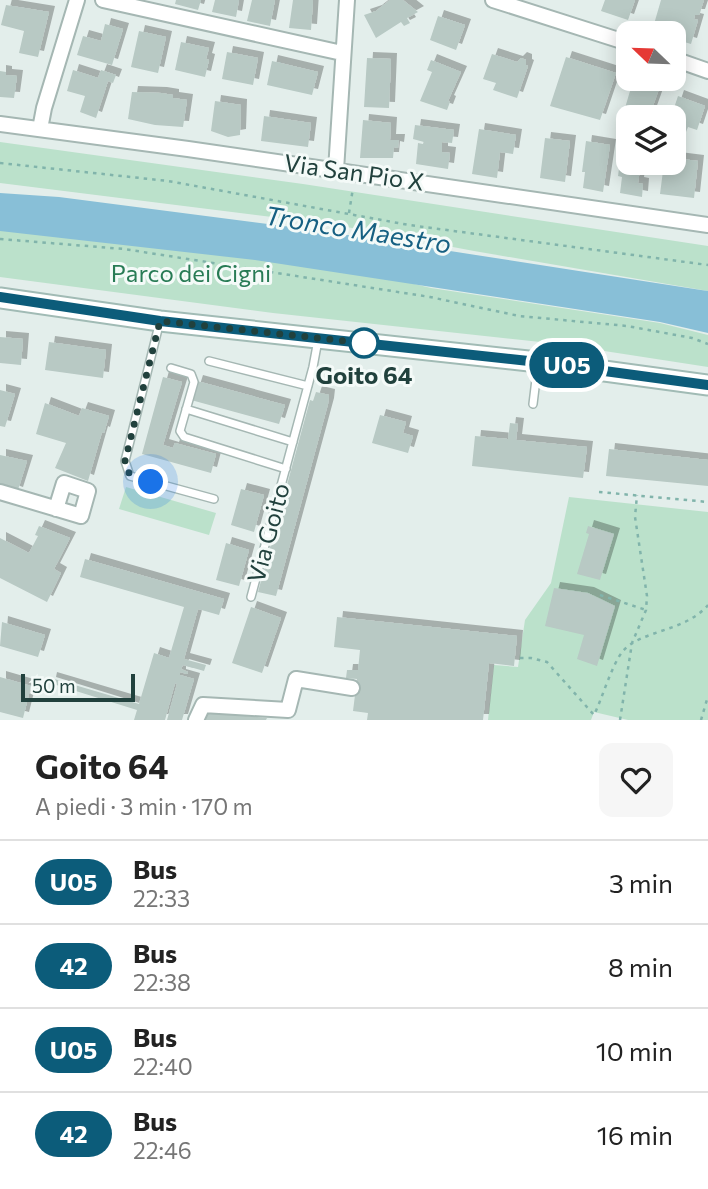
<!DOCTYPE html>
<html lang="it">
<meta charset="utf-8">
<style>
body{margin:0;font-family:Commissioner,sans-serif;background:#f6f6f6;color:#222;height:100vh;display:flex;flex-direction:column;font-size:26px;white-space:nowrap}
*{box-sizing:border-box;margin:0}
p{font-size:23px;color:#767676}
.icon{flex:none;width:38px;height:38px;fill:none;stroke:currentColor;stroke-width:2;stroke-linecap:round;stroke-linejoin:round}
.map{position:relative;height:720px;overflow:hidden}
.side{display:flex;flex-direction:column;background:#fff;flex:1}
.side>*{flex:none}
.badge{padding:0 14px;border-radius:23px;font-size:24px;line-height:46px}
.needle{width:46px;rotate:293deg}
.tools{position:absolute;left:616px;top:21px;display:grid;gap:14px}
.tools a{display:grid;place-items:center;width:70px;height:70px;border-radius:14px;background:#fff;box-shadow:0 4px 18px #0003;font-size:35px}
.scale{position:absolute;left:21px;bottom:18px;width:114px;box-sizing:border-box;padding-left:7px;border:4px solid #21413d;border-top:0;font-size:19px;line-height:24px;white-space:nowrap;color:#21413d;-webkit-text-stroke:5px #f4faf8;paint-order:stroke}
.you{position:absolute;width:35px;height:35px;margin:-18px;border:5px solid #fff;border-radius:50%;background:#1a73e8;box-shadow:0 0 0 10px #1a73e833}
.map>.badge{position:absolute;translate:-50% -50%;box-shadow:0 0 0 4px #fff}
.round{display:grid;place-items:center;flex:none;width:74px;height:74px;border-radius:14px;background:#f6f6f6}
.summary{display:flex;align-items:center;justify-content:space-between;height:119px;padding:0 35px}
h1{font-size:33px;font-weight:700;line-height:52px}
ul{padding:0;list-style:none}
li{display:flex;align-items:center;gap:21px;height:84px;padding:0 35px;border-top:2px solid #e0e0e0}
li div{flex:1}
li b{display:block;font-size:26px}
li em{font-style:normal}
li .badge{min-width:77px;font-weight:700;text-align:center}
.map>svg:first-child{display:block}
.green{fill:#bbe1cb}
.water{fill:#88bfd7}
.building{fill:#b8c9c4;filter:url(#shadow)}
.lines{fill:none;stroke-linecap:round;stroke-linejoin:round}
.service-casing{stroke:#a5b7b3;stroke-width:10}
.minor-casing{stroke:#a5b7b3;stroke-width:18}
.secondary-casing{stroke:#a1bbb5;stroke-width:23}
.path{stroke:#81b4ab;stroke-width:2.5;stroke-dasharray:3.5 5;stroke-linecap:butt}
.service{stroke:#fff;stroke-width:7}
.minor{stroke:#fff;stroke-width:14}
.secondary{stroke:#fff;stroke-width:19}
.line-casing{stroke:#fff;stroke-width:16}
.line{stroke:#0c5c7a;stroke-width:10}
.walk{stroke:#21413d;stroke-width:7;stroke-dasharray:0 12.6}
.stop-dot{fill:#fff;stroke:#0c5c7a;stroke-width:3.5}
.labels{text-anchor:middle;stroke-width:6;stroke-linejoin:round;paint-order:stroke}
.street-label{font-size:24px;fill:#21413d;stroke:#f4faf8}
.park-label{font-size:24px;fill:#287b55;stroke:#f4faf8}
.stop-label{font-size:24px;font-weight:bold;fill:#21413d;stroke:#f4faf8}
.water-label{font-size:26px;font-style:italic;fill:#166082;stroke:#f4faf8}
</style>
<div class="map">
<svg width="708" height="720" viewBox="0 0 708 720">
<defs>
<filter id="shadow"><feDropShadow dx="6" dy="-6" stdDeviation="0" flood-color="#0004"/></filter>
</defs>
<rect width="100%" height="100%" fill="#e3eeeb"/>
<path class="green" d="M0,142L303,184L708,246V291L474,251L336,225L0,183Z
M0,229L331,264L431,288L660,323L708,335V367L559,344L273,313L0,277Z
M126,487L216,513L209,535L119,509Z
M569,497L708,512V720H628L594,712L591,720H488L494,665L518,667L525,620L551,583Z"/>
<path class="water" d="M0,193L59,197L315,230L701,290L708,291V333L660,322L255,260L0,231Z"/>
<path class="building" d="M176,0H201L198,10L175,4Z
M215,0H239L236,17L212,12Z
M252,0H275L270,26L247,21Z
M293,0H313L311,30L289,28Z
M390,0H403L418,12L407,18L410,23L404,26L401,22L376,38L364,15L376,11Z
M605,0H635L628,20L601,11Z
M661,0H704L699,15H695L694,19L698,20L691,44L674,39V33L652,31Z
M6,5L49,12L38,57L19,53L24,31L1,25Z
M438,16L465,25L456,50L430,40Z
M105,24L123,29L112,65L77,55L83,36L101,41Z
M139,31L166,37L158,73L131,67Z
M181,42L209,48L206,59L209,60L205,77L175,70Z
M227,52L258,58L253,85L222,79Z
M492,54L517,62L521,58L526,60V65L528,66L517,98L493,90L496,83L483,79Z
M566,57L616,73L600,120L550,106Z
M367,58L391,59L389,108L364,107Z
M431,60L461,72L448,101L450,102L447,110L420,101L432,72L427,70Z
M272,61L318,72L312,95L267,85Z
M73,70L98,78L101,70L116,75L113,83L108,81L96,118L80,112L85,96L67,91Z
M0,71L6,72V75L17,76L14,98L0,97Z
M633,81L659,89L649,117H628V131L619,128Z
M132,92L161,93L173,95V98L187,100L183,127L155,125L128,119Z
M678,96L705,106L697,130L688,127L686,132L674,127V117H671Z
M215,101L241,105L240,135L228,137L211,131Z
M264,116L311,123L308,147L261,141Z
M363,120L391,123L390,140H399L398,148L394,147L393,158H360Z
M415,125L454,130L452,143L442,142V152L450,153L448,169L416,164L418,143L423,144L424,142L413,139Z
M479,129L516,135L513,154L500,152L497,178L472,174Z
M545,138L570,141L565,182L540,178Z
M586,141L610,145L603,192L583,188L585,172H582Z
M621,154L628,155V163H641L638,183L643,184L642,197L620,193L622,177L618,176Z
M674,158L698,161L694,198L660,194L664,163H674Z
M0,337L23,339L21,365L0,363Z
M49,342L106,350L103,378L45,370Z
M163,377L182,382L163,445L173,448L175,443L216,454L211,473L142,454Z
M197,381L285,405L279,424L191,400Z
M0,390L15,394L5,427L0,426Z
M316,392L329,395L328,404L276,596L258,592L310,400L313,401Z
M45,403L79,416L82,408L109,416L104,433L102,432L88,481L55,468L66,443L36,434Z
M380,415L406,422L403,433L413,436L408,453L372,443Z
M510,423L518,424L516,440L587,447L583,478L472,466L475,436L508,439Z
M609,449L708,460V486L606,476Z
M0,455L27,461L17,493L0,487Z
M241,489L264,495L254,532L231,525Z
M39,526L70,538L54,569L61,573L47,602L0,578V538L29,553L38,536L35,535Z
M588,526L614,534L600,580L577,574L589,534L586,533Z
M226,543L249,550L239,586L216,580Z
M85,559L224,599L219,615L198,609L184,659L206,665L204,671L183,665L181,669L188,672L187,674L180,672V675L194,679L182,720H167L177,684L175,683L165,720H134L137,710L50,683L51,678L139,704L154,653L169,658L184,607L80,577Z
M554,588L588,593L615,606L597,666L577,659L584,635L545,626Z
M251,607L281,618L262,673L232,663Z
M337,617L517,636L514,666L489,663L483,720H367L368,713L353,711L357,679L346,678L347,670H358L360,650L334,647Z
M2,622L45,635L38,657L0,646Z
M0,677L31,686L23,718L0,712Z
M206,712L267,718L266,720H205Z"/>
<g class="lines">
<defs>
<path id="service" d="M160,321L125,461L130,476L214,499
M209,361L308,386
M171,368L191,374L194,382L180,431L184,437L286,469
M533,404L538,363
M186,409L293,442
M251,597L313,367L318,340"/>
<path id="minor" d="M103,0L342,53
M493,0L628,43
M674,59L708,71
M0,124L188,149L708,225
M40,129L44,108L77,0
M336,170L347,0
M0,492L81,516L88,491L64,483L56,509
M196,720L203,705L288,710L296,679L352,688"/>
<path id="secondary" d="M0,298L160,321L538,362L708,385"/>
</defs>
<use href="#service" class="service-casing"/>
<use href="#minor" class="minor-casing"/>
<use href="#secondary" class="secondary-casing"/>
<path class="path" d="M0,163L168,181L409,225L708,265
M349,213L353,188
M0,239L124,249L430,297L519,316L627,326L692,338L708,344
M599,492L708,502
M600,595L646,610
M520,658H531L547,662L594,715C602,699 612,664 623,651C641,630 685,632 708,605
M620,720L632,643L646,610L647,596L635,517L637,495
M701,720L708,696"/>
<use href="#service" class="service"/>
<use href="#minor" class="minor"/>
<use href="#secondary" class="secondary"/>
</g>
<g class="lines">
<defs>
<path id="line" d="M0,297L160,321L538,362L708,385"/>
</defs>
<use href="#line" class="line-casing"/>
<use href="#line" class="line"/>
<path class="walk" d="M151,482L130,476L125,461L160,321L364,343"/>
</g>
<circle class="stop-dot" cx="364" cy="343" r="14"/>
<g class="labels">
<g class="street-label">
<text transform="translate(354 173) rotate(8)" y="8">Via San Pio X</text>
<text transform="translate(269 533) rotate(-75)" y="8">Via Goito</text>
</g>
<g class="park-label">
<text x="191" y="282">Parco dei Cigni</text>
</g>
<g class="stop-label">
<text x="364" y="384">Goito 64</text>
</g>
<g class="water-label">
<text transform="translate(358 230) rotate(9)" y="9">Tronco Maestro</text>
</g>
</g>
</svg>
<div class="tools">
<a><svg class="needle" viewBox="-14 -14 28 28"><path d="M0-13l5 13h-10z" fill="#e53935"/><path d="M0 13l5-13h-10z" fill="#767676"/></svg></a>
<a><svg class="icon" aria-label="layers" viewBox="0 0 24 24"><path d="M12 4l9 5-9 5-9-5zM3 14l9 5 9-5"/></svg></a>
</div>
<div class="scale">50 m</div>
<div class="you" style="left:151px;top:482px"></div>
<b class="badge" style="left:567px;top:365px;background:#0c5c7a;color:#fff">U05</b>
</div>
<section class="side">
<div class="summary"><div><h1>Goito 64</h1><p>A piedi · 3 min · 170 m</p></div><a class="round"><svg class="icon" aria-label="heart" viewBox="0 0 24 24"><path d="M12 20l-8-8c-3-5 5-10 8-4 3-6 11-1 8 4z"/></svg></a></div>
<ul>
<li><span class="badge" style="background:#0c5c7a;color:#fff">U05</span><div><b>Bus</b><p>22:33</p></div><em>3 min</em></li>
<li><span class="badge" style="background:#0c5c7a;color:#fff">42</span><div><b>Bus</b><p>22:38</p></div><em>8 min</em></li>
<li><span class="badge" style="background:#0c5c7a;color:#fff">U05</span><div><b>Bus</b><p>22:40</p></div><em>10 min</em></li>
<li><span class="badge" style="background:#0c5c7a;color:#fff">42</span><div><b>Bus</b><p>22:46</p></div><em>16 min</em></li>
</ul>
</section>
